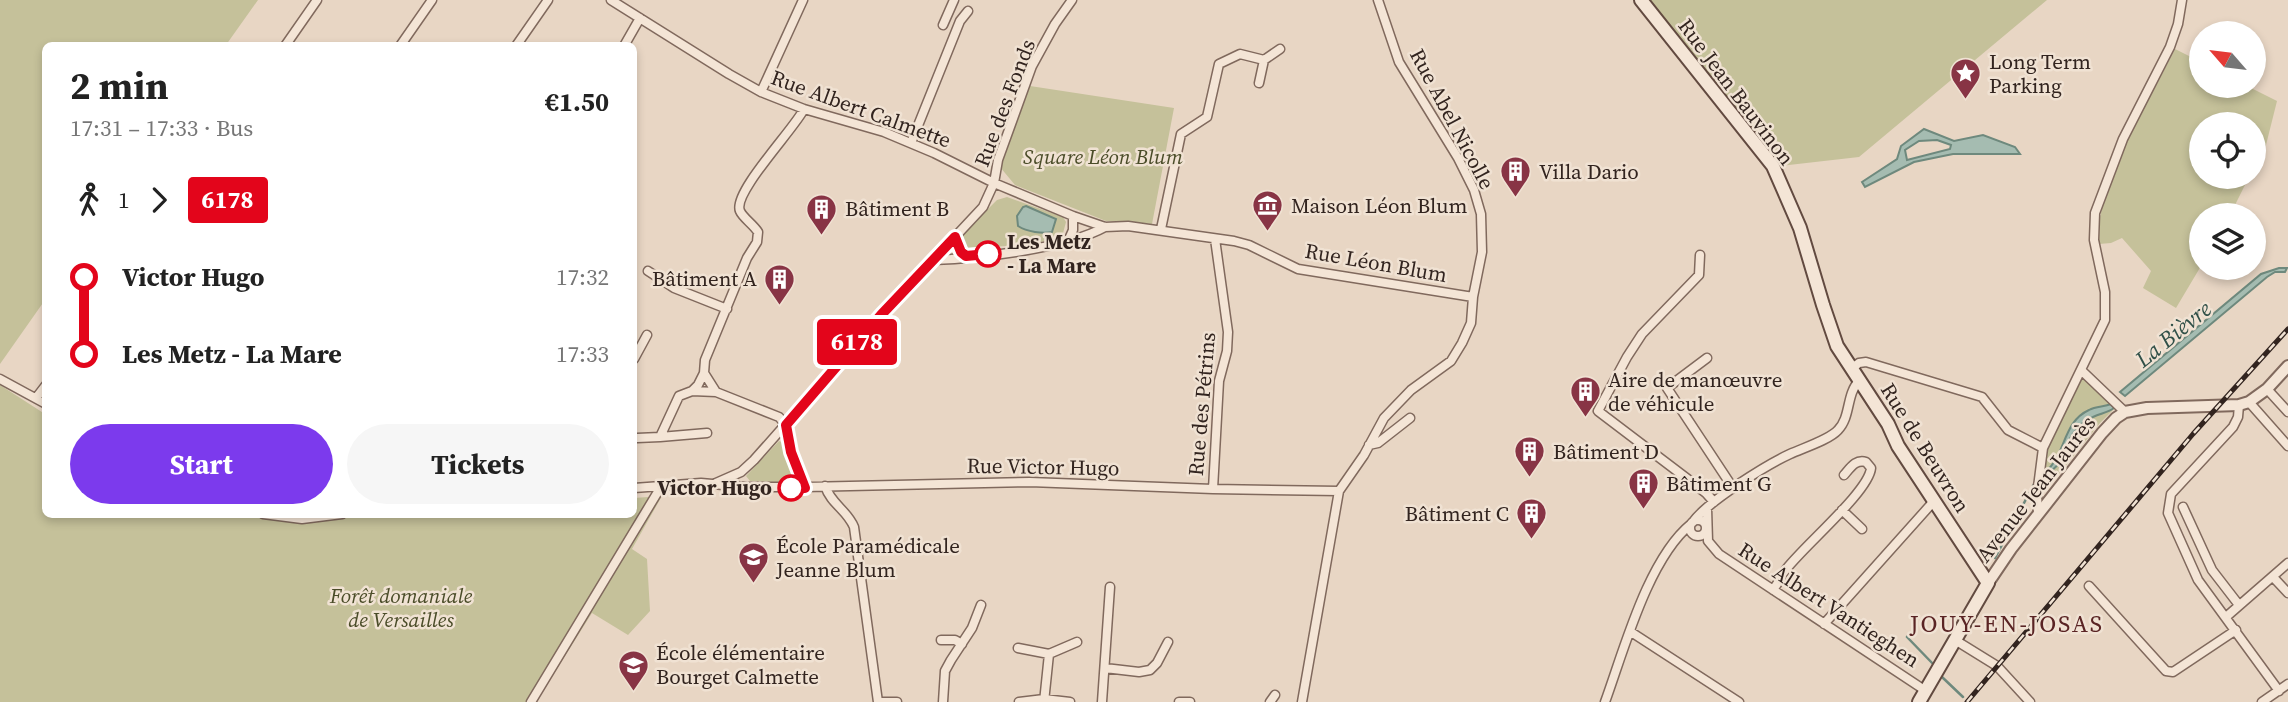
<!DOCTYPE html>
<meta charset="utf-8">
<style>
body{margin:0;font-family:"Source Serif 4",serif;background:#f6f6f6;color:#222;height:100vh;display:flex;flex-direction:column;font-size:26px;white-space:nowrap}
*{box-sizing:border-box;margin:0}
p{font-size:23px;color:#767676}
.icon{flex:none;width:38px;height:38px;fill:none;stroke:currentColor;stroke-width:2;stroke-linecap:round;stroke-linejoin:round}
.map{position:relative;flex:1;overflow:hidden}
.details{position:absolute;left:42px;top:42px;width:595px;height:476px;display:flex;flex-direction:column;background:#fff;border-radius:10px;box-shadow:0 4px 10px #0003}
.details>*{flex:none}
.badge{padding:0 14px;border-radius:5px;font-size:24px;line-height:46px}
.needle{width:46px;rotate:298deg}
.tools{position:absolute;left:2189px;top:21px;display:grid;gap:14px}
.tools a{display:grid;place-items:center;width:77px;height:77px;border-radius:50%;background:#fff;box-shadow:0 4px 10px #0003;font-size:35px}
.map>.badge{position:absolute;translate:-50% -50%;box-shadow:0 0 0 4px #fff}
.legs{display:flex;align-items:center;gap:10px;height:77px;padding:0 28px;font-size:23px}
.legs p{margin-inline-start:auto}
.overview{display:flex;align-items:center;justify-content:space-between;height:119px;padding:0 28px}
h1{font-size:38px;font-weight:700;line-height:52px}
.primary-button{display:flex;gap:14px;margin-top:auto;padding:14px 28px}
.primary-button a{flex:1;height:80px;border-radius:42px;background:#7c3aed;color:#fff;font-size:28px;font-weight:700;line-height:80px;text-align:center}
.primary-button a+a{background:#f6f6f6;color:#222}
ul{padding:0 28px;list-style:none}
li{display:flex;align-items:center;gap:24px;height:77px;font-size:26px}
li i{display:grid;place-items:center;width:10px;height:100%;margin:0 9px;background:currentColor}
li i::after{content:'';width:18px;height:18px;margin:-9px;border:5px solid;border-radius:50%;background:#fff}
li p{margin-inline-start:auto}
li:first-child i{background:linear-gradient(#0000 50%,currentColor 0)}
li:last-child i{background:linear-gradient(currentColor 50%,#0000 0)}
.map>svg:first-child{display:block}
.green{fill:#c5c19a}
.water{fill:#a5bcb1;stroke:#6e897d;stroke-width:2;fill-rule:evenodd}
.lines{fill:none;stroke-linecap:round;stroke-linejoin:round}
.stream{stroke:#6e897d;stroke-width:2.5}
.minor-casing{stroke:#80695d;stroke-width:11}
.tertiary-casing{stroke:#80695d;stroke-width:14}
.secondary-casing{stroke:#624a40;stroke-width:16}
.minor{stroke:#f4e5d6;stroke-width:8}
.tertiary{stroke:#f4e5d6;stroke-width:10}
.secondary{stroke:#f4e5d6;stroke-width:12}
.rail-casing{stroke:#32241f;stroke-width:5}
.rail{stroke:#f0e2d3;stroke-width:2.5;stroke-dasharray:8;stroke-linecap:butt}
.line-1-casing{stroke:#fff;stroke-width:16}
.line-1{stroke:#e3051b;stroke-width:10}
.stop-1-dot{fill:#fff;stroke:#e3051b;stroke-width:3.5}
.labels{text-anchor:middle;stroke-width:5;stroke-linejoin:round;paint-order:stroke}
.poi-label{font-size:21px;fill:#32241f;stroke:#f0e2d3;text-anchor:start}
.street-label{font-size:21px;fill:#32241f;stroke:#f0e2d3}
.park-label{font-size:21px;font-style:italic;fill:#4a4c28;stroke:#f0e2d3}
.stop-label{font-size:21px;font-weight:bold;fill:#32241f;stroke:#f0e2d3;text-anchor:start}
.water-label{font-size:23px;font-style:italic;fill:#305048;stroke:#f0e2d3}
.quarter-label{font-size:24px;letter-spacing:2px;fill:#5a2424;stroke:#f0e2d3}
</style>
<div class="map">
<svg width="2288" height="702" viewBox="0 0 2288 702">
<rect width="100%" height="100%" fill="#e8d6c4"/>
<path class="green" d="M0,0H258L226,45L46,46L45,300L0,364Z
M1650,0H2047L1859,157L1780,166Z
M2175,49L2201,62L2202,86H2247L2277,101L2266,145L2254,167V124H2202V177H2249L2230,215H2202L2201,266L2176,308L2143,288L2151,271L2122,238L2111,243L2099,244L2100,217L2104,200L2125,145Z
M1030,86L1174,108L1152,224L1106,221L1015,185L1000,167Z
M1007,197L1063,217L1066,222L1062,237L1012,249L1007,246L966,248L961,242L960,237L997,200Z
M2081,370L2115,408L2100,423L2048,488L2045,487L2046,449Z
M0,385L45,414L46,514H240L302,522L389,514H634V498L662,496L632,549L647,559L650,611L628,635L592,613L536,702H0Z
M779,441L784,443L795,478L791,483L750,481L746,476Z"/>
<path class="water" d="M1924,129L1954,141L1983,135L2015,147L2020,154H1953L1914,162L1865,187L1862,182L1897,159L1901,146ZM1937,140L1951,145L1950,149L1907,160L1905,150L1919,141Z
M1026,206L1056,219L1052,232C1043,234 1027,232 1018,226L1017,216L1023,207Z
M2279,268H2287L2285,272H2275L2267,277L2125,396L2120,392L2261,274Z
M2111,404L2114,408C2107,413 2101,413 2093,417C2076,424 2065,442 2064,459L2045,477V472C2066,456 2062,422 2089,410C2096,406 2104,407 2111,404Z"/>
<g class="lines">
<path class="stream" d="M1995,558L2034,484
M1909,635L1907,637L1935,666
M1942,677L1963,697"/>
<defs>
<path id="minor" d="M611,0L729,74L761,92L804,109L884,132L934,153L994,183L1073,216L1105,227L1128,226L1234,241L1249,245L1298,269L1473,297
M943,25L954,0
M285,46L317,0
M400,46L432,0
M516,46L548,0
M624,46L640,18
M1259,83L1264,60
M761,92L803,0
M911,143L960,21L968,11
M1161,229L1181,134L1207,117L1219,64L1240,54L1264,60L1280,49
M1069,239L1073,230V216
M1700,255L1699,275L1642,334L1627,357L1598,411L1706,493L1714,502
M933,260C980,258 1065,249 1105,227
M648,271L674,288L727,309
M1707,358L1667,388L1733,488
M634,359L647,335
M1851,369L1859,363L1866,362L1982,397L2008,430L2043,448
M2081,370L2125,412
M0,379L46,404
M2267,389L2288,412
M692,391L698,385L704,373
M36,398L46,385
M2249,402L2288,446
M2239,405L2238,417L2233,427L2171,494L2168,513L2198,580L2279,691
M786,425L779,417L716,392L704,373L705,360L747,258L757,242L758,232C753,224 743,218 740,211C732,193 795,128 804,109
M786,425L791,452L805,487
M707,433L660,437L679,396L692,391L716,392
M637,438L660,437
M1369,445L1378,443L1410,418
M716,483L741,472L754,460L882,315L983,207L994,183L998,160L1032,66L1055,24L1072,0
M825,486C831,504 847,510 854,527L878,702
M634,488L701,483L746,487H805L1030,482L1213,489L1339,491
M1213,489L1219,381L1227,351L1228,332L1215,239
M2183,507L2212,570L2239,605
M1707,508L1708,541L1719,554L1926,691
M1842,510L1862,529
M2038,513L2037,495L2043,448L2105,320V292L2094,240L2095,213L2123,139L2170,47L2178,24L2182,0
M263,514L302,519L342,514
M1690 528a8 8 0 1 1 16 0a8 8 0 1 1-16 0Z
M1693,522C1707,502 1766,465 1790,454C1803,448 1829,440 1838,430C1851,417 1846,394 1859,381
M1784,572C1800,549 1869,492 1871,468L1866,462C1856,459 1851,467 1844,475
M2273,577L2288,593
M2089,586L2166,671L2173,672L2236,630
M1773,590L1781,578
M2226,617L2288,563
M1824,624L1934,501
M1631,632L1739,702
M941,640H955L962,644
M1955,640L1997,666L2030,702
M1018,648L1049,654L1044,702
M1049,654L1077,642
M1105,668L1139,672L1150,670L1157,663L1168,642
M531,702L662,485
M879,702H897
M943,702L945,671L951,660L972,628L981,605
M1019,702L1044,699L1070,702
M1102,702L1110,587
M1179,702H1190
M1270,702L1275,695
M1302,702L1339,491L1364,455L1384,418L1411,390L1451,361L1462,343L1471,323L1473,297L1482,252L1481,214L1474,190L1458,158L1399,62L1378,0
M1605,702C1624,650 1648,559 1691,524
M2262,702L2288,684"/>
<path id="tertiary" d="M1988,583L2011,549L2102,433L2116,418L2125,412L2147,408L2239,405L2249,402L2267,389L2288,366"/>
<path id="secondary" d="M1641,0L1773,166L1800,228L1823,305L1837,346L1888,424L1898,446L1988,583L1919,702"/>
</defs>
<use href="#minor" class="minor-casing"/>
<use href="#tertiary" class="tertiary-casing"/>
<use href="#secondary" class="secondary-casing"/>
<use href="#minor" class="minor"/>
<use href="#tertiary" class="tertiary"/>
<use href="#secondary" class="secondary"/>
<defs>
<path id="rail" d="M1967,702L2193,434L2288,329"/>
</defs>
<use href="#rail" class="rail-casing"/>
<use href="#rail" class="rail"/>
</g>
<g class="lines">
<defs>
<path id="line-1" d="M791,488H805L791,452L786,425L881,315L955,237L961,252L966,256L988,254"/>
</defs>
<use href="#line-1" class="line-1-casing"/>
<use href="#line-1" class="line-1"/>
</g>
<defs>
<symbol id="sight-pin" viewBox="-11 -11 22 30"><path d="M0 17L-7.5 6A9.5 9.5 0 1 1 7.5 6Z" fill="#883445" stroke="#f0e2d3"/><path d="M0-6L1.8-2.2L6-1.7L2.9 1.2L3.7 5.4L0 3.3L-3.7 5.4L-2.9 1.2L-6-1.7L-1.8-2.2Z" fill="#fff"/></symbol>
<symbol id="building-pin" viewBox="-11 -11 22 30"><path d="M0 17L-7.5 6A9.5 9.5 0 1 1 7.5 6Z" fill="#883445" stroke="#f0e2d3"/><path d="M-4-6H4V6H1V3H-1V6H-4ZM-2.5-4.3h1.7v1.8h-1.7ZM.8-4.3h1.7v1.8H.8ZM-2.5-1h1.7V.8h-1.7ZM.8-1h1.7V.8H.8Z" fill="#fff"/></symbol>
<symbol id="museum-pin" viewBox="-11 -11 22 30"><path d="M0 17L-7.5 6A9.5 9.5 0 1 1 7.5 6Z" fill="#883445" stroke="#f0e2d3"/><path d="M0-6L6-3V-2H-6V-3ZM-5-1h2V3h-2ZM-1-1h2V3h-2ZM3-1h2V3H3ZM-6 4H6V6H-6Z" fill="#fff"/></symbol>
<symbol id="school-pin" viewBox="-11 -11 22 30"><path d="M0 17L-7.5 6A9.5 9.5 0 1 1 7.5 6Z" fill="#883445" stroke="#f0e2d3"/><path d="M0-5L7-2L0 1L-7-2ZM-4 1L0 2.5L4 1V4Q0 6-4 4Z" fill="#fff"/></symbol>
</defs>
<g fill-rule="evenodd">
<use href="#sight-pin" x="1948" y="56" width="35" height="47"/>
<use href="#building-pin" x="1498" y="154" width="35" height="47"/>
<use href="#museum-pin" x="1250" y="188" width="35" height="47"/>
<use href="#building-pin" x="804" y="192" width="35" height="47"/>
<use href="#building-pin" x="762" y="262" width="35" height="47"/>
<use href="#building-pin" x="1568" y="374" width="35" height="47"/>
<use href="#building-pin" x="1512" y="434" width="35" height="47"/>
<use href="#building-pin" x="1626" y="466" width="35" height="47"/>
<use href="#building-pin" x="1514" y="496" width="35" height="47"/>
<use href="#school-pin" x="736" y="540" width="35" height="47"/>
<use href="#school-pin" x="616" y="648" width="35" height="47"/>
</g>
<g class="stop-1-dot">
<circle cx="988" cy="254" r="12"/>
<circle cx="791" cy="488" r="12"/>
</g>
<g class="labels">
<g class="poi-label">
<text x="1989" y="69">Long Term<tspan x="1989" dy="24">Parking</tspan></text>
<text x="1539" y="179">Villa Dario</text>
<text x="1291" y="213">Maison Léon Blum</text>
<text x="845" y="216">Bâtiment B</text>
<text x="757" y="286" text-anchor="end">Bâtiment A</text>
<text x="1608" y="387">Aire de manœuvre<tspan x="1608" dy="24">de véhicule</tspan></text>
<text x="1553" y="459">Bâtiment D</text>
<text x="1666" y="491">Bâtiment G</text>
<text x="1509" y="521" text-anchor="end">Bâtiment C</text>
<text x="776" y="553">École Paramédicale<tspan x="776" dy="24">Jeanne Blum</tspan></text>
<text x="656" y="660">École élémentaire<tspan x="656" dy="24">Bourget Calmette</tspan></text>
</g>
<g class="street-label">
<text transform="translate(1736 92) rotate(53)" y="7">Rue Jean Bauvinon</text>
<text transform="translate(1005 103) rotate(-69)" y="7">Rue des Fonds</text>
<text transform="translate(861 109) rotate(20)" y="7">Rue Albert Calmette</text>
<text transform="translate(1452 119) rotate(62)" y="7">Rue Abel Nicolle</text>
<text transform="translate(1376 263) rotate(10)" y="7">Rue Léon Blum</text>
<text transform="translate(1202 404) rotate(-85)" y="7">Rue des Pétrins</text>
<text transform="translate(1925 448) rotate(58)" y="7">Rue de Beuvron</text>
<text transform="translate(1043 467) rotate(1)" y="7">Rue Victor Hugo</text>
<text transform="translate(2036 489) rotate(-52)" y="7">Avenue Jean Jaurès</text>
<text transform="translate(1829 605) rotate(33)" y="7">Rue Albert Vantieghen</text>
</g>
<g class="park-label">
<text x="1103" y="164">Square Léon Blum</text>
<text x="401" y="603">Forêt domaniale<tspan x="401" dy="24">de Versailles</tspan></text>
</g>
<g class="stop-label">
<text x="1007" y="249">Les Metz<tspan x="1007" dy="24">- La Mare</tspan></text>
<text x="772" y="495" text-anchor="end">Victor Hugo</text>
</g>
<g class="water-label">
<text transform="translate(2173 334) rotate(-39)" y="8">La Bièvre</text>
</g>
<g class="quarter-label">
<text x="2007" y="632">JOUY-EN-JOSAS</text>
</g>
</g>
</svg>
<div class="tools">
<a><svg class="needle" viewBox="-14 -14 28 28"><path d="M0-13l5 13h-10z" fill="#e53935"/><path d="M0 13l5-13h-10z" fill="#767676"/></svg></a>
<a><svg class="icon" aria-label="locate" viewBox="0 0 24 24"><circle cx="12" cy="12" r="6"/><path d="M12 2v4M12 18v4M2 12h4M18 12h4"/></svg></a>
<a><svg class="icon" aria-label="layers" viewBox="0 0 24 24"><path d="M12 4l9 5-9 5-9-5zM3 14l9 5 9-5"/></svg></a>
</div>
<b class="badge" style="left:857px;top:342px;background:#e3051b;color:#fff">6178</b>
<section class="details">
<div class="overview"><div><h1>2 min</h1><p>17:31 – 17:33 · Bus</p></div><b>€1.50</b></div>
<div class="legs"><svg class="icon" aria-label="walk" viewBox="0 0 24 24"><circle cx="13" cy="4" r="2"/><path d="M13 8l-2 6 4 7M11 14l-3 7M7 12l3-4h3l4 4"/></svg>1<svg class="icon" aria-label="forward" viewBox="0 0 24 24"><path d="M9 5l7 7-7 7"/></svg><b class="badge" style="background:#e3051b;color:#fff">6178</b></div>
<ul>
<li><i style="color:#e3051b"></i><b>Victor Hugo</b><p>17:32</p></li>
<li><i style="color:#e3051b"></i><b>Les Metz - La Mare</b><p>17:33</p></li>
</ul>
<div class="primary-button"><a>Start</a><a>Tickets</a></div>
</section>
</div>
